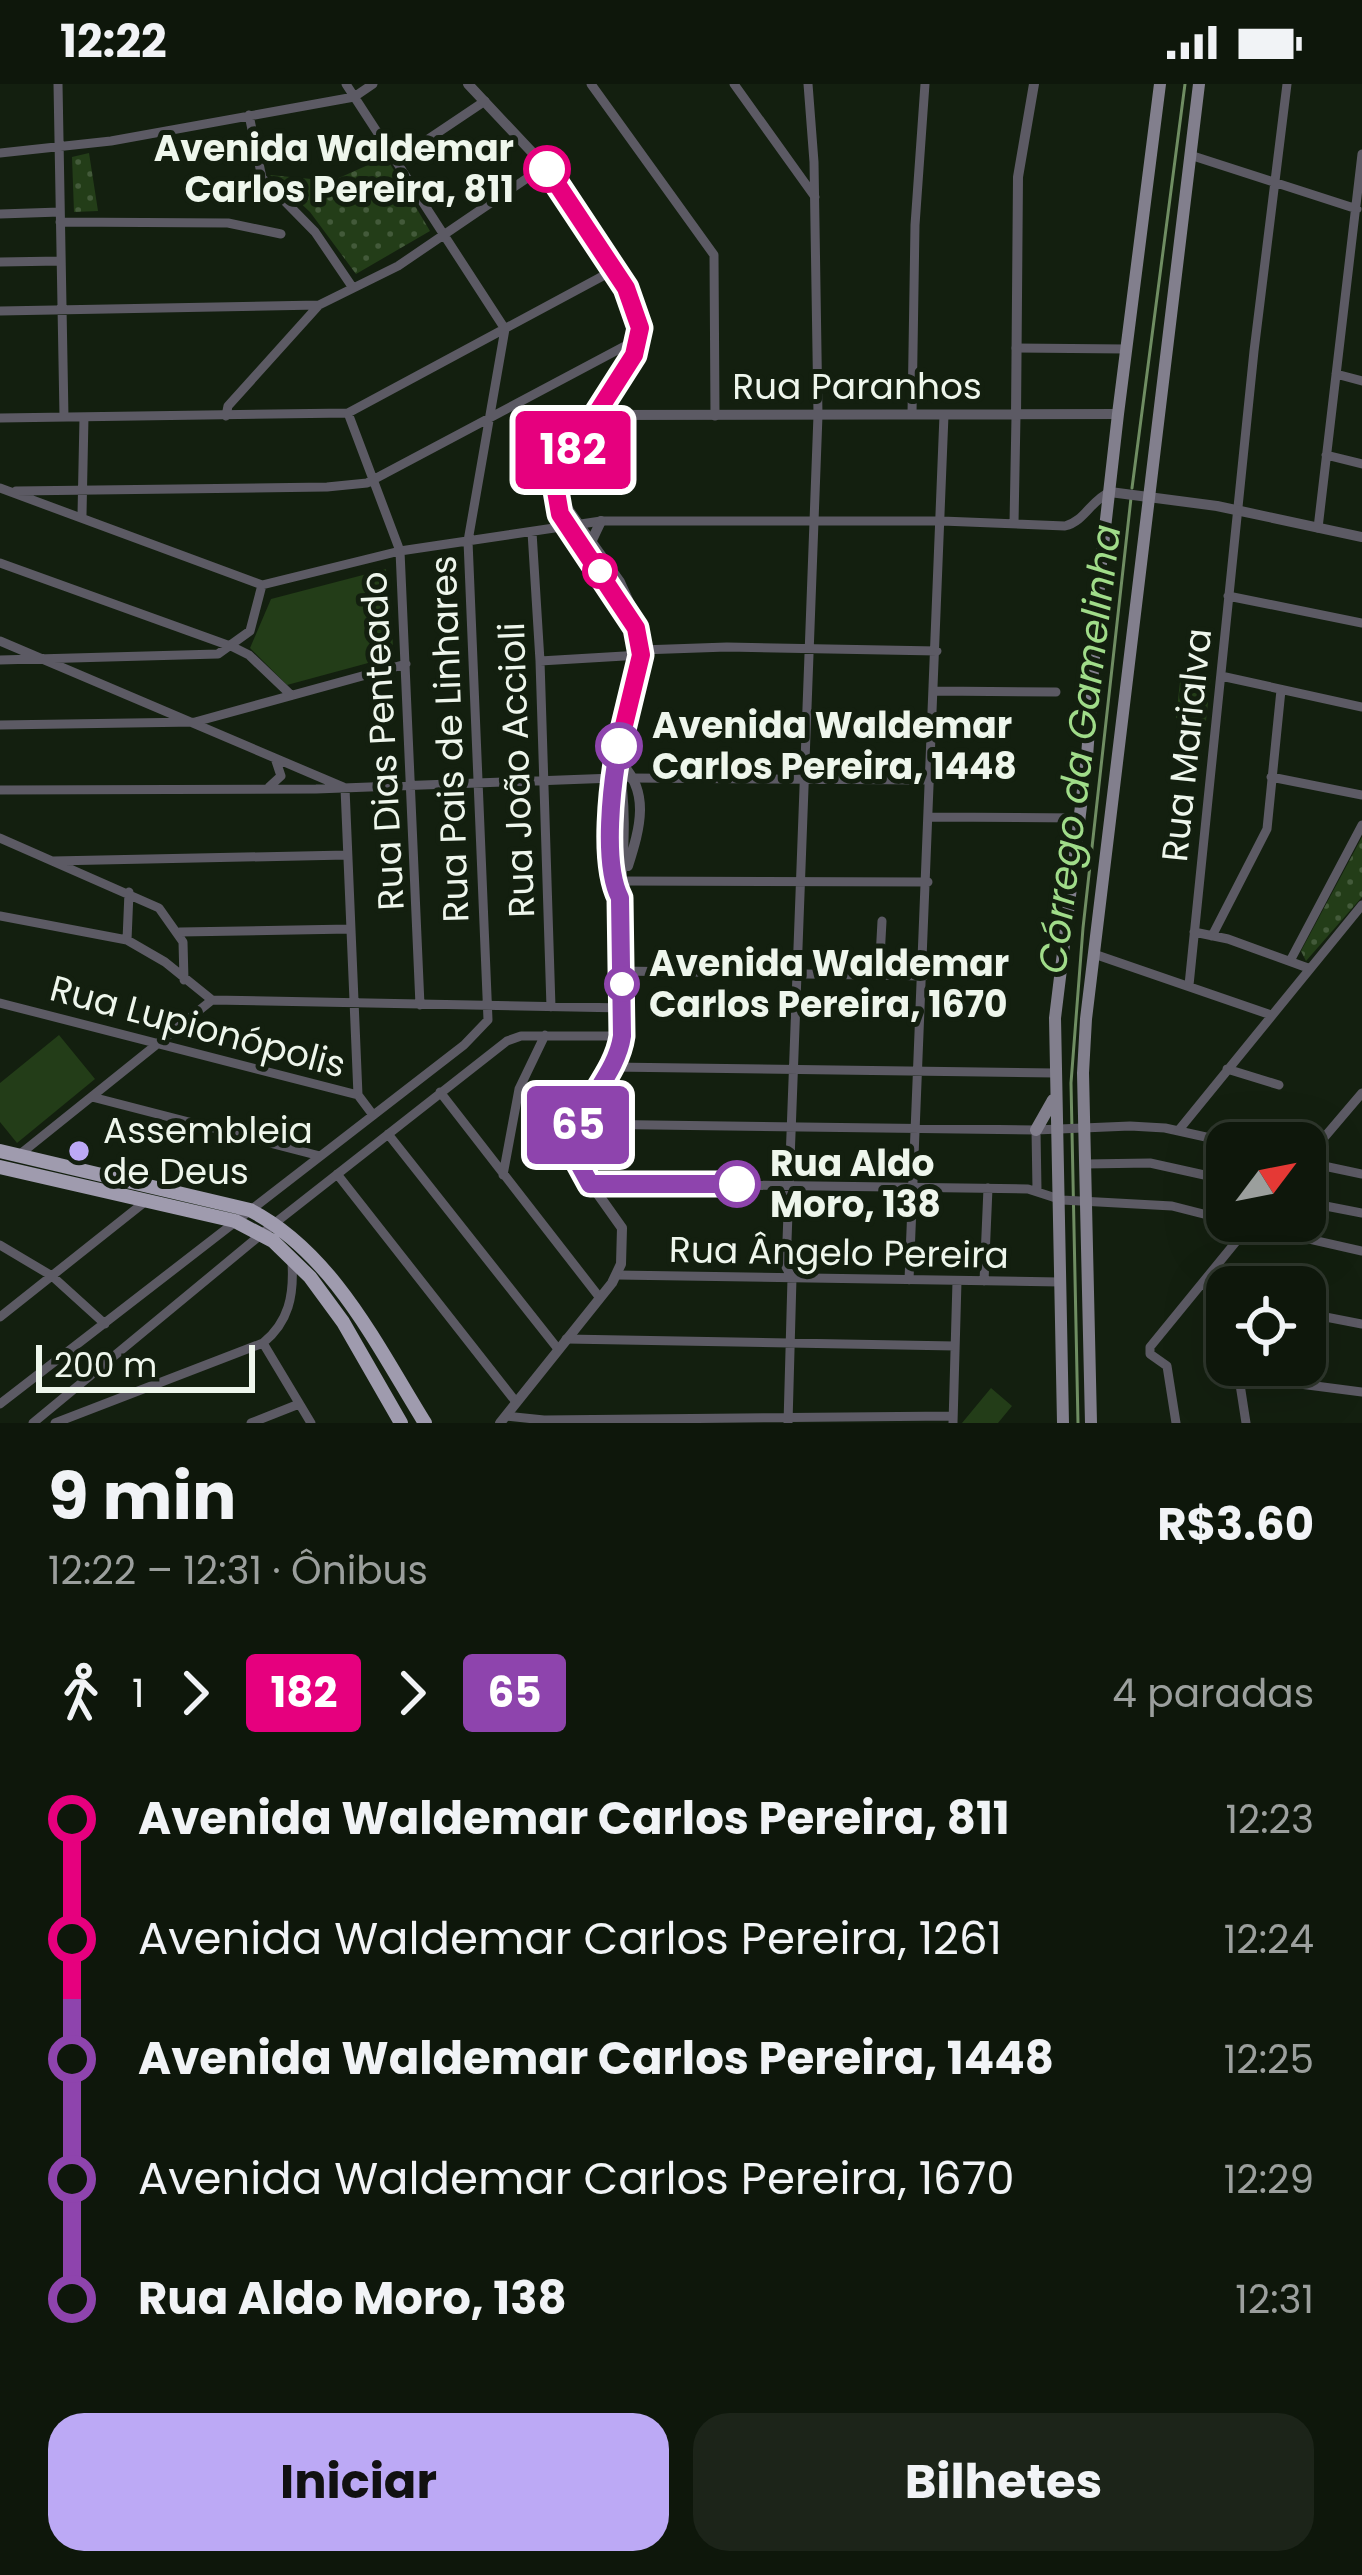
<!DOCTYPE html>
<html lang="pt">
<meta charset="utf-8">
<style>
body{margin:0;font-family:Poppins,sans-serif;background:#1c2419;color:#f1f3f6;height:100vh;display:flex;flex-direction:column;font-size:45px;white-space:nowrap}
*{box-sizing:border-box;margin:0}
p{font-size:39px;color:#9b9f9d}
.icon{flex:none;width:66px;height:66px;fill:none;stroke:currentColor;stroke-width:2;stroke-linecap:round;stroke-linejoin:round}
.map{position:relative;height:1339px;overflow:hidden}
.details{display:flex;flex-direction:column;background:#0e170b;flex:1}
.details>*{flex:none}
.badge{padding:0 24px;border-radius:9px;font-size:42px;line-height:78px}
.needle{width:78px;rotate:58deg}
.buttons{position:absolute;left:1206px;top:1038px;display:grid;gap:24px}
.buttons a{display:grid;place-items:center;width:120px;height:120px;border-radius:24px;background:#0e170b;box-shadow:0 12px 48px #0002,0 0 0 3px #2e362c;font-size:60px}
.scale{position:absolute;left:36px;bottom:30px;width:219px;box-sizing:border-box;padding-left:12px;border:6px solid #eef6ec;border-top:0;font-size:33px;line-height:42px;white-space:nowrap;color:#eef6ec;-webkit-text-stroke:9px #131f0f;paint-order:stroke}
.map>.badge{position:absolute;translate:-50% -50%;box-shadow:0 0 0 6px #fff}
.legs{display:flex;align-items:center;gap:18px;height:132px;padding:0 48px;font-size:39px}
.legs p{margin-inline-start:auto}
.summary{display:flex;align-items:center;justify-content:space-between;height:204px;padding:0 48px}
h1{font-size:66px;font-weight:700;line-height:90px}
.action{display:flex;gap:24px;margin-top:auto;padding:24px 48px}
.action a{flex:1;height:138px;border-radius:36px;background:#bca9f5;color:#111;font-size:48px;font-weight:700;line-height:138px;text-align:center}
.action a+a{background:#1c2419;color:#f1f3f6}
ul{padding:0 48px;list-style:none}
li{display:flex;align-items:center;gap:42px;height:120px;font-size:45px}
li i{display:grid;place-items:center;width:18px;height:100%;margin:0 15px;background:currentColor}
li i::after{content:'';width:30px;height:30px;margin:-15px;border:9px solid;border-radius:50%;background:#0e170b}
li p{margin-inline-start:auto}
li:first-child i{background:linear-gradient(#0000 50%,currentColor 0)}
li:last-child i{background:linear-gradient(currentColor 50%,#0000 0)}
.status{display:flex;justify-content:space-between;align-items:center;height:84px;padding:0 60px;background:#0e170b;direction:ltr}
.status svg{height:33px;fill:currentColor}
.map>svg:first-child{display:block}
.park{fill:url(#park-dots)}
.garden{fill:#233d18}
.lines{fill:none;stroke-linecap:round;stroke-linejoin:round}
.stream{stroke:#6f8d62;stroke-width:3}
.minor{stroke:#5c5a64;stroke-width:9}
.tertiary{stroke:#5c5a64;stroke-width:10}
.secondary{stroke:#827f8d;stroke-width:12}
.primary{stroke:#9f9bae;stroke-width:14}
.line-1-casing{stroke:#fff;stroke-width:27}
.line-2-casing{stroke:#fff;stroke-width:27}
.line-1{stroke:#e6007e;stroke-width:18}
.line-2{stroke:#8e44ad;stroke-width:18}
.stop-1-dot{fill:#fff;stroke:#e6007e;stroke-width:6}
.stop-2-dot{fill:#fff;stroke:#8e44ad;stroke-width:6}
.poi-dot{fill:#bca9f5;stroke:#131f0f;stroke-width:4.5}
.labels{text-anchor:middle;stroke-width:10;stroke-linejoin:round;paint-order:stroke}
.stop-label{font-size:36px;font-weight:bold;fill:#eef6ec;stroke:#131f0f;text-anchor:start}
.street-label{font-size:36px;fill:#eef6ec;stroke:#131f0f}
.poi-label{font-size:36px;fill:#eef6ec;stroke:#131f0f;text-anchor:start}
.water-label{font-size:39px;font-style:italic;fill:#a0dc89;stroke:#131f0f}
</style>
<div class="status"><b>12:22</b><svg viewBox="0 0 49 12"><path d="M0 12V9h3v3zM5 12V6h3v6zM10 12V3h3v9zM15 12V0h3v12zM26 1h20v11H26zM47 4h2v5h-2z"/></svg></div>
<div class="map">
<svg width="1362" height="1339" viewBox="0 0 1362 1339">
<defs>
<pattern id="park-dots" width="8" height="8" patternUnits="userSpaceOnUse" patternTransform="scale(3)"><rect width="8" height="8" fill="#233d18"/><path d="M2 2h.1M6 6h.1" fill="none" stroke="#435a3a" stroke-width="1.8" stroke-linecap="round"/></pattern>
</defs>
<rect width="100%" height="100%" fill="#131f0f"/>
<path class="park" d="M89,69L98,127L74,128L72,73Z
M386,73L430,147L356,190L310,128L270,91L332,97Z
M1362,753V813L1306,877L1301,867Z"/>
<path class="garden" d="M386,485L394,572L287,601L250,564L271,515Z
M1181,588L1211,591L1206,637L1176,634Z
M59,951L95,995L17,1059L0,1038V999Z
M991,1304L1012,1322L998,1339H962Z"/>
<g class="lines">
<path class="stream" d="M1132,404L1185,0
M1078,1339L1071,999L1083,844L1131,414"/>
<path class="minor" d="M58,0L64,333
M591,0L714,171L715,332
M734,0L815,113
M249,31L262,94L315,148L353,204
M0,69L111,57L354,13L373,0
M1190,71L1357,125
M397,76L485,17
M0,130L60,128
M60,138L228,139L281,150
M0,178L61,177
M0,227L319,221
M1016,264L1126,265
M1336,290L1362,297
M348,329L400,467L420,921
M912,330L915,141L925,0
M226,332L228,322L319,221L398,182L545,82
M0,334L348,329L614,186
M1326,371L1362,380
M0,404L262,501L400,467L601,437H942L1065,442C1085,437 1091,416 1110,408
M16,407L327,403L367,399L640,254
M82,431L84,333
M1014,440L1016,332
M1318,444L1362,70
M532,448L540,577L551,923
M0,479L233,563L249,571L291,611
M1228,512L1362,539
M0,557L343,703
M641,566L727,563L937,567
M0,576L218,570L250,547L262,501
M540,577L641,571
M1221,592L1362,623
M935,607L1056,608
M0,641L195,638L406,580
M1271,693L1362,711
M630,694L931,696
M269,703L281,692L275,674
M345,704L358,1011
M0,706L316,705L614,694
M929,733L1080,734
M0,754L159,824L183,858L184,896
M53,777L347,771
M622,797L928,798
M0,832L127,856L165,878L212,916L624,924
M180,848L350,845
M1194,848L1228,855L1308,884
M1212,852L1267,745L1281,606
M127,856L129,808
M1094,870L1271,931
M1290,877L1362,741
M622,887L924,892
M879,892L882,837
M1189,901L1254,267L1287,0
M0,919L358,1011L373,1031
M611,983L1055,989
M1227,985L1279,1001
M440,1008L600,1214
M92,1013L320,1072
M579,1040L1036,1046L1130,1042L1165,1044L1233,1059
M1036,1046L1037,1106
M1178,1047L1362,821
M388,1050L558,1265
M19,1071L212,916
M1305,1076L1362,1009
M1305,1078L1362,1090
M1085,1080L1150,1079L1227,1096
M337,1090L516,1318
M503,1091L519,1005L545,951
M590,1099L1028,1105L1062,1116L1172,1122L1227,1136
M1305,1118L1362,1129
M1229,1137L1362,1167
M0,1161L52,1192L105,1240
M617,1191L1060,1198
M909,1196L944,331
M984,1197L988,1104
M1202,1201L1227,1209
M1305,1229L1362,1240
M0,1233L146,1117
M566,1255L955,1262
M263,1259L311,1339
M1237,1281L1246,1339
M1238,1292L1362,1308
M0,1320L464,961L488,936L468,457L505,245L346,0
M506,1332L544,1336L953,1332
M33,1339L275,1139L507,957L521,952H622
M55,1339L263,1259C289,1238 294,1211 292,1179
M251,1339L299,1320
M788,1339L792,1194L786,1183L818,331L814,78L808,0
M953,1339L957,1197
M1176,1339L1167,1282L1150,1270V1263L1248,1143"/>
<path class="tertiary" d="M468,0L545,82L626,204L640,244L634,271C617,301 555,378 556,408C557,434 618,519 636,545
M596,331L1118,330
M1016,332L1018,93L1034,0
M1110,408L1217,422L1362,453
M559,422L568,425L620,498L634,529L641,566L611,694L614,797L619,813
M592,456L601,437
M619,677C651,707 640,744 628,782
M500,1339L612,1199L621,1180L622,1144L578,1082L573,1067L579,1040L619,968L622,952C626,908 617,863 620,818C623,771 628,721 617,675"/>
<path class="secondary" d="M1036,1046L1053,1016
M1063,1339L1055,934L1087,673L1100,488L1118,330L1160,0
M1091,1339L1083,989L1086,935L1199,0"/>
<path class="primary" d="M0,1067L250,1126C333,1169 377,1262 425,1339
M0,1083L235,1137L273,1157L310,1193L343,1238L401,1339"/>
</g>
<g class="lines">
<defs>
<path id="line-1" d="M547,85L626,204L640,244L634,271L572,368L556,407L560,430L636,544L641,571L619,662"/>
<path id="line-2" d="M619,662C612,699 602,779 620,814L622,952C616,994 575,1024 572,1067L590,1100H737"/>
</defs>
<use href="#line-1" class="line-1-casing"/>
<use href="#line-2" class="line-2-casing"/>
<use href="#line-1" class="line-1"/>
<use href="#line-2" class="line-2"/>
</g>
<g class="stop-1-dot">
<circle cx="547" cy="85" r="21"/>
<circle cx="600" cy="487" r="15"/>
</g>
<g class="stop-2-dot">
<circle cx="619" cy="662" r="21"/>
<circle cx="622" cy="900" r="15"/>
<circle cx="737" cy="1100" r="21"/>
</g>
<circle class="poi-dot" cx="79" cy="1067" r="12"/>
<g class="labels">
<g class="stop-label">
<text x="514" y="77" text-anchor="end">Avenida Waldemar<tspan x="514" dy="41">Carlos Pereira, 811</tspan></text>
<text x="652" y="654">Avenida Waldemar<tspan x="652" dy="41">Carlos Pereira, 1448</tspan></text>
<text x="649" y="892">Avenida Waldemar<tspan x="649" dy="41">Carlos Pereira, 1670</tspan></text>
<text x="770" y="1092">Rua Aldo<tspan x="770" dy="41">Moro, 138</tspan></text>
</g>
<g class="street-label">
<text x="857" y="315">Rua Paranhos</text>
<text transform="translate(449 655) rotate(-92)" y="13">Rua Pais de Linhares</text>
<text transform="translate(382 657) rotate(-93)" y="13">Rua Dias Penteado</text>
<text transform="translate(1186 661) rotate(-84)" y="13">Rua Marialva</text>
<text transform="translate(516 686) rotate(-92)" y="13">Rua João Accioli</text>
<text transform="translate(198 942) rotate(15)" y="13">Rua Lupionópolis</text>
<text transform="translate(839 1168) rotate(1)" y="13">Rua Ângelo Pereira</text>
</g>
<g class="poi-label">
<text x="103" y="1059">Assembleia<tspan x="103" dy="41">de Deus</tspan></text>
</g>
<g class="water-label">
<text transform="translate(1079 665) rotate(-83)" y="14">Córrego da Gamelinha</text>
</g>
</g>
</svg>
<div class="buttons">
<a><svg class="needle" viewBox="-14 -14 28 28"><path d="M0-13l5 13h-10z" fill="#e53935"/><path d="M0 13l5-13h-10z" fill="#9b9f9d"/></svg></a>
<a><svg class="icon" aria-label="locate" viewBox="0 0 24 24"><circle cx="12" cy="12" r="6"/><path d="M12 2v4M12 18v4M2 12h4M18 12h4"/></svg></a>
</div>
<div class="scale">200 m</div>
<b class="badge" style="left:573px;top:366px;background:#e6007e;color:#fff">182</b>
<b class="badge" style="left:578px;top:1041px;background:#8e44ad;color:#fff">65</b>
</div>
<section class="details">
<div class="summary"><div><h1>9 min</h1><p>12:22 – 12:31 · Ônibus</p></div><b>R$3.60</b></div>
<div class="legs"><svg class="icon" aria-label="walk" viewBox="0 0 24 24"><circle cx="13" cy="4" r="2"/><path d="M13 8l-2 6 4 7M11 14l-3 7M7 12l3-4h3l4 4"/></svg>1<svg class="icon" aria-label="forward" viewBox="0 0 24 24"><path d="M9 5l7 7-7 7"/></svg><b class="badge" style="background:#e6007e;color:#fff">182</b><svg class="icon" aria-label="forward" viewBox="0 0 24 24"><path d="M9 5l7 7-7 7"/></svg><b class="badge" style="background:#8e44ad;color:#fff">65</b><p>4 paradas</p></div>
<ul>
<li><i style="color:#e6007e"></i><b>Avenida Waldemar Carlos Pereira, 811</b><p>12:23</p></li>
<li><i style="color:#e6007e"></i><span>Avenida Waldemar Carlos Pereira, 1261</span><p>12:24</p></li>
<li><i style="color:#8e44ad"></i><b>Avenida Waldemar Carlos Pereira, 1448</b><p>12:25</p></li>
<li><i style="color:#8e44ad"></i><span>Avenida Waldemar Carlos Pereira, 1670</span><p>12:29</p></li>
<li><i style="color:#8e44ad"></i><b>Rua Aldo Moro, 138</b><p>12:31</p></li>
</ul>
<div class="action"><a>Iniciar</a><a>Bilhetes</a></div>
</section>
